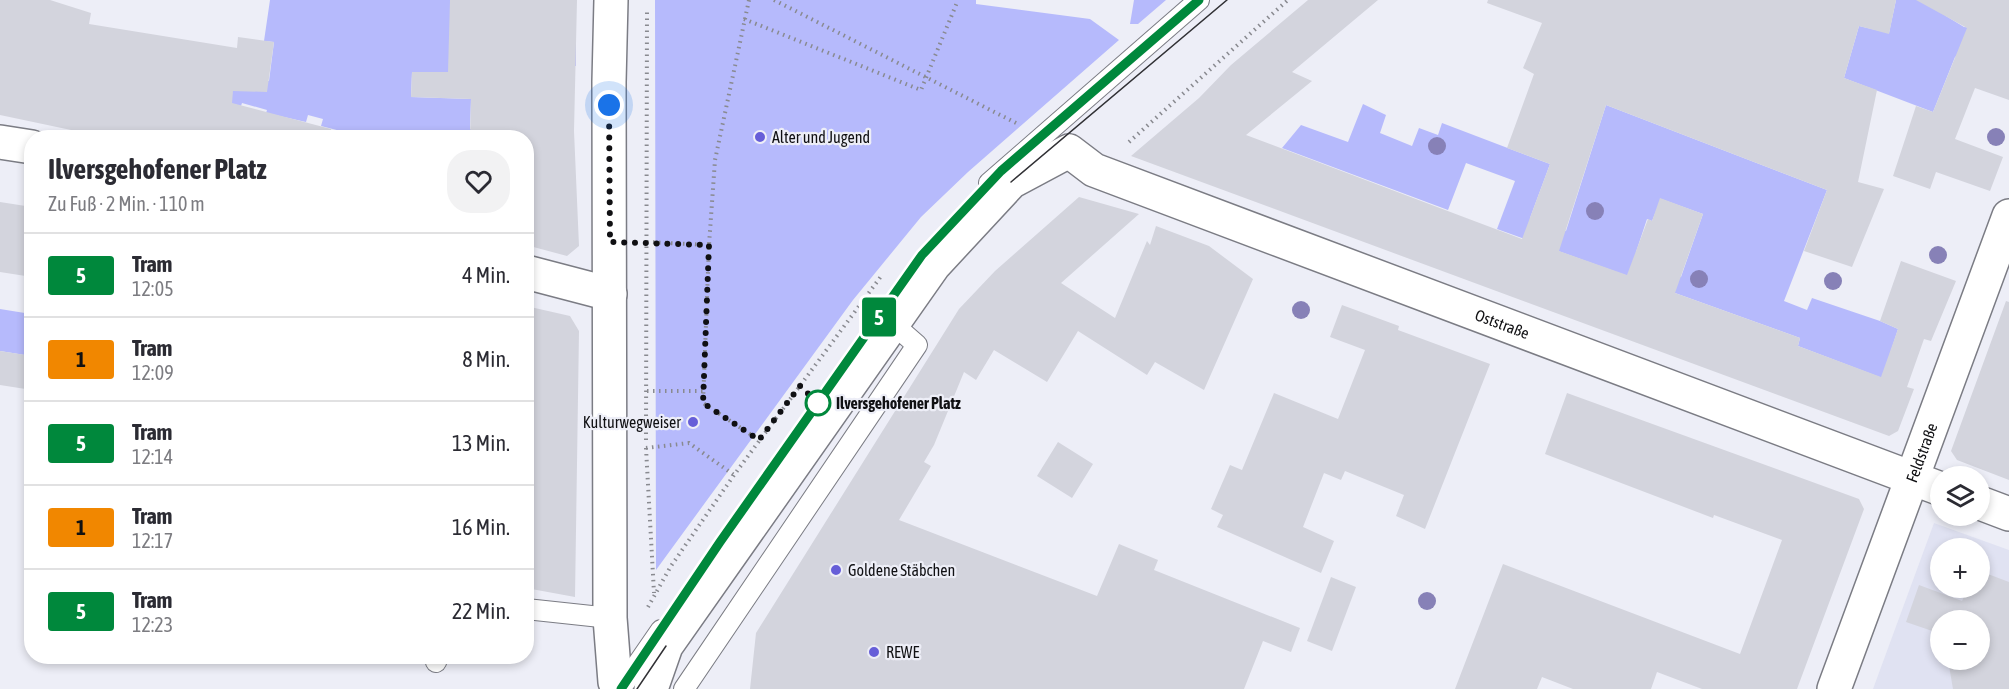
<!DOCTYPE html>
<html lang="de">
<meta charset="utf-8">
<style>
body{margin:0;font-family:"Asap Condensed",sans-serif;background:#f2f2f3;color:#2b2b33;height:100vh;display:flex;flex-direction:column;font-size:22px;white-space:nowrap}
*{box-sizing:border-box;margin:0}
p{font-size:20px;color:#7c7c81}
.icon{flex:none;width:33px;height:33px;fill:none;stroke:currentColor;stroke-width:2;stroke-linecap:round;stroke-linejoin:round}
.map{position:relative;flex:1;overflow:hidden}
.panel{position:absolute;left:24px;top:130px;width:510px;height:534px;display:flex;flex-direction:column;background:#fff;border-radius:24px;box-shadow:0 3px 9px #0003}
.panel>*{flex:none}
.badge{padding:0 12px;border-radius:4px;font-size:21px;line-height:39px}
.controls{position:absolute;left:1930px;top:466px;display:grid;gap:12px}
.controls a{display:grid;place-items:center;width:60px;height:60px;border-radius:50%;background:#fff;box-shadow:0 3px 9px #0003;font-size:30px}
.you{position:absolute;width:30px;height:30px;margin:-15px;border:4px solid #fff;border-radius:50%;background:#1a73e8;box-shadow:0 0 0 9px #1a73e833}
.map>.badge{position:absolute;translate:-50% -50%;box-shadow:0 0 0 3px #fff}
.round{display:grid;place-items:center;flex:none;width:63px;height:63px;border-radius:24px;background:#f2f2f3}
.summary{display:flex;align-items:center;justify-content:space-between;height:102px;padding:0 24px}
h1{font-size:28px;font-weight:700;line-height:45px}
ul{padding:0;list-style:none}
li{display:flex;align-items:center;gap:18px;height:84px;padding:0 24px;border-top:2px solid #e1e1e2}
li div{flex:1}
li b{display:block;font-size:22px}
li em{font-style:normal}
li .badge{min-width:66px;font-weight:700;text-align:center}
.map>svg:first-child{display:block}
.built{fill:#e0e2f2;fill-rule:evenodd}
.green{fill:#b6bafc;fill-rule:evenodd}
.building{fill:#d3d4dd}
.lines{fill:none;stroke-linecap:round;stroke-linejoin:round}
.lane-casing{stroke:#7b7c84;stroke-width:22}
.street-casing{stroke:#7b7c84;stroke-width:36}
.secondary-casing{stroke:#7b7c84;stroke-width:36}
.path{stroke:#898a90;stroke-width:4;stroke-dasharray:1.5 4.5;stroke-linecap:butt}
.lane{stroke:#fff;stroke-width:20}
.street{stroke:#fff;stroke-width:33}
.secondary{stroke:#fff;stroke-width:33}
.tram{stroke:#313135;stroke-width:1.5}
.tree{fill:#8781b7}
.line-casing{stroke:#fff;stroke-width:14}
.line{stroke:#00883c;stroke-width:9}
.walk{stroke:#101013;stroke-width:6;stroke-dasharray:0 10.8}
.poi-dot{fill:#665ed8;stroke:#edeef7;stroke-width:2}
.stop-dot{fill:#fff;stroke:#00883c;stroke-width:3}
.labels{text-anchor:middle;stroke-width:4.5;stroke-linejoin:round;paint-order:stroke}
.poi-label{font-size:16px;fill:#101013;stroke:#edeef7;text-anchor:start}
.street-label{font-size:16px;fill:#101013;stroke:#edeef7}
.stop-label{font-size:16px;font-weight:bold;fill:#101013;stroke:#edeef7;text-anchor:start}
</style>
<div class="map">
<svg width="2009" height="689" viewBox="0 0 2009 689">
<rect width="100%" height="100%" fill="#edeef7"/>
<path class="built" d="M1934,523L2009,550V689H1873ZM1941,549H1980V588H1941ZM1941,621H1980V660H1941Z"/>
<path class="green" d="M270,0H450L475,28L576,30V66L472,64L471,73L412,72L411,97L471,99L470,129H496L495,138H368L321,126L323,119L308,115L306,122L266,113L267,110L242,103L241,106L222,101L233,76L269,81L274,42L264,41Z
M655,0H976V4L1090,19L1119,40L968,172L921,217L853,300L656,570Z
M1134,0H1166L1138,24H1130Z
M1896,0H1951L1946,16L1964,27L1997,30L1955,57L1933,112L1844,78L1859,26L1889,33Z
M1363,104L1386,115L1380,133L1412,146L1419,128L1438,135L1442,123L1550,164L1530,218L1566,231L1606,105L1827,190L1784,301L1807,310L1812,298L1880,321L1898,329L1882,378L1798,346L1800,338L1497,229L1515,181L1466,163L1448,210L1282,148L1301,125L1348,142ZM1661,199L1703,214L1681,277L1658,269L1636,252L1647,219L1652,221Z
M0,309L31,314V356L0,351Z"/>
<path class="building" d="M0,0H50L91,13L89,24L237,48L238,37L274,42L267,92L233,91L232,103L331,129L330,138H109L0,115Z
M450,0H577L574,131L579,246L567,256L526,245V138H470L471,99L411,97L412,72H448Z
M1308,0H1378L1292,72L1312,81L1246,135L1522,239L1550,164L1507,148L1534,74L1523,68L1542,23L1487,3L1488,0H1896L1889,34L1859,26L1844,78L1877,90L1858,182L1884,189L1852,267L1804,251L1827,190L1606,105L1559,251L1627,275L1648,219L1652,221L1660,198L1703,214L1675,293L1800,338L1798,346L1881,377L1898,329L1880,321L1901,261L1956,281L1931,341L1924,339L1907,387L1914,389L1898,431L1889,436L1131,156L1199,98L1231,65Z
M1916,0H2009V100L1975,88L1955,139L2003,157L1990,191L1936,172L1930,189L1893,176L1916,106L1933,112L1967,28Z
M1079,197L1139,214L1061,283L1115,318L1147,241L1150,245L1156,226L1209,246L1253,279L1204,390L1155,362L1147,375L1078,331L1047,382L994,350L976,380L964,372L934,445L924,462L931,466L899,520L1097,596L1119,544L1158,560L1154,570L1300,628L1291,652L1263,641L1244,689H750L756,633L959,309L995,271Z
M0,202L32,207V277L0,272Z
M2006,301L2009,302V480L1957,460L1951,451Z
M1342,305L1399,326L1398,330L1490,364L1425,529L1396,516L1404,495L1345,471L1341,480L1324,473L1303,527L1334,541L1321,573L1217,527L1223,515L1211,509L1230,465L1242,470L1274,393L1338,419L1365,350L1330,337Z
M526,306L570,316L579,331L575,597L526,588Z
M0,351L32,356V390L0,385Z
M1567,393L1859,499L1864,509L1797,689H1702L1657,672L1651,689H1573L1542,677L1537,689H1455L1503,564L1740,654L1782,540L1714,515L1713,518L1545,454Z
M1058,442L1093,464L1072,498L1037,476Z
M1980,571L2009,582V689H1953L1948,660H1980V621H1941V634L1906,622L1919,585L1962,601L1968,588H1980Z
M1331,577L1356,587L1332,651L1307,641Z"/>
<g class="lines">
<defs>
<path id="lane" d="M989,183L1199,0
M526,609L610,618
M436,662L438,657
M621,688L661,630
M684,689L917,345L893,324"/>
<g id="street">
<path d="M0,142L32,147"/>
<path d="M526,272L610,294"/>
<path d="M1980,503L2009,514"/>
<path id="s1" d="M651,689L666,646L934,265L1011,182L1069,151L1094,170L1941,489"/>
<path id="s2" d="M1834,689L2009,216"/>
</g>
<path id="secondary" d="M611,0L609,82L610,618L615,682"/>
</defs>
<use href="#lane" class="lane-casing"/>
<use href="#street" class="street-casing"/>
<use href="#secondary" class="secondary-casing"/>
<path class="path" d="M749,0L715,160L709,245L703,403L759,440
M774,0L1016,123
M744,19L921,90L958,0
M1129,142L1288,0
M647,242L709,245
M647,391H704
M646,440L647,10
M646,448L654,593
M646,448L689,443L734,475
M648,607L671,566L734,475L882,275"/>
<use href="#lane" class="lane"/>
<use href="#street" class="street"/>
<use href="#secondary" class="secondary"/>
<path class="tram" d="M1011,182L1227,0
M621,689V688
M637,689L666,646"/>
</g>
<g class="tree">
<circle cx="1996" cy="137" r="9"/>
<circle cx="1437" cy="146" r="9"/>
<circle cx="1595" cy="211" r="9"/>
<circle cx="1938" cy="255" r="9"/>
<circle cx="1699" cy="279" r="9"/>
<circle cx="1833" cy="281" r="9"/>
<circle cx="1301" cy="310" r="9"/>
<circle cx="1427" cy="601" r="9"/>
</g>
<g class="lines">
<defs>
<path id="line" d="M621,689L720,542L922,255L1001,171L1199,0"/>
</defs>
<use href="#line" class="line-casing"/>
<use href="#line" class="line"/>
<path class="walk" d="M609,105L610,242L709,245L703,403L759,440L800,386L818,403"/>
</g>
<g class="poi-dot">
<circle cx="760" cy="137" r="6"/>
<circle cx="693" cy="422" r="6"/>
<circle cx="836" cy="570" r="6"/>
<circle cx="874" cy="652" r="6"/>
</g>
<circle class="stop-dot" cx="818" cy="403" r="12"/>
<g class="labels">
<g class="poi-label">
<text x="772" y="143">Alter und Jugend</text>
<text x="681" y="428" text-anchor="end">Kulturwegweiser</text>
<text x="848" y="576">Goldene Stäbchen</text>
<text x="886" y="658">REWE</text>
</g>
<g class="street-label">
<text dy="6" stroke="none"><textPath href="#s1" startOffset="1158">Oststraße</textPath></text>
<text dy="6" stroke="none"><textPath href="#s2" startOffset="252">Feldstraße</textPath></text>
</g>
<g class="stop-label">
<text x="836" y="409">Ilversgehofener Platz</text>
</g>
</g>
</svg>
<div class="controls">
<a><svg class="icon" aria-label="layers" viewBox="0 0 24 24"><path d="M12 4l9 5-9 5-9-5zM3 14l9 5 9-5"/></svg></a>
<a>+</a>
<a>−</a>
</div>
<div class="you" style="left:609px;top:105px"></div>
<b class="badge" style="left:879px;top:317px;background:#00883c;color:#fff">5</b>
<section class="panel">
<div class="summary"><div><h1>Ilversgehofener Platz</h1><p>Zu Fuß · 2 Min. · 110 m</p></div><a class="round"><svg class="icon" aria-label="heart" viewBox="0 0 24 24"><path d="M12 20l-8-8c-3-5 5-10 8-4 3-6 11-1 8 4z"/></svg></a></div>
<ul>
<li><span class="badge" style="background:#00883c;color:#fff">5</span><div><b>Tram</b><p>12:05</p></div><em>4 Min.</em></li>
<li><span class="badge" style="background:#f18700;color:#111">1</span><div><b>Tram</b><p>12:09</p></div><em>8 Min.</em></li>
<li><span class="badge" style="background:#00883c;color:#fff">5</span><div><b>Tram</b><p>12:14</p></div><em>13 Min.</em></li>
<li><span class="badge" style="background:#f18700;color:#111">1</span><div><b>Tram</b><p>12:17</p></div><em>16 Min.</em></li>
<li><span class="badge" style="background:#00883c;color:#fff">5</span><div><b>Tram</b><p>12:23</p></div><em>22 Min.</em></li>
</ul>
</section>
</div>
